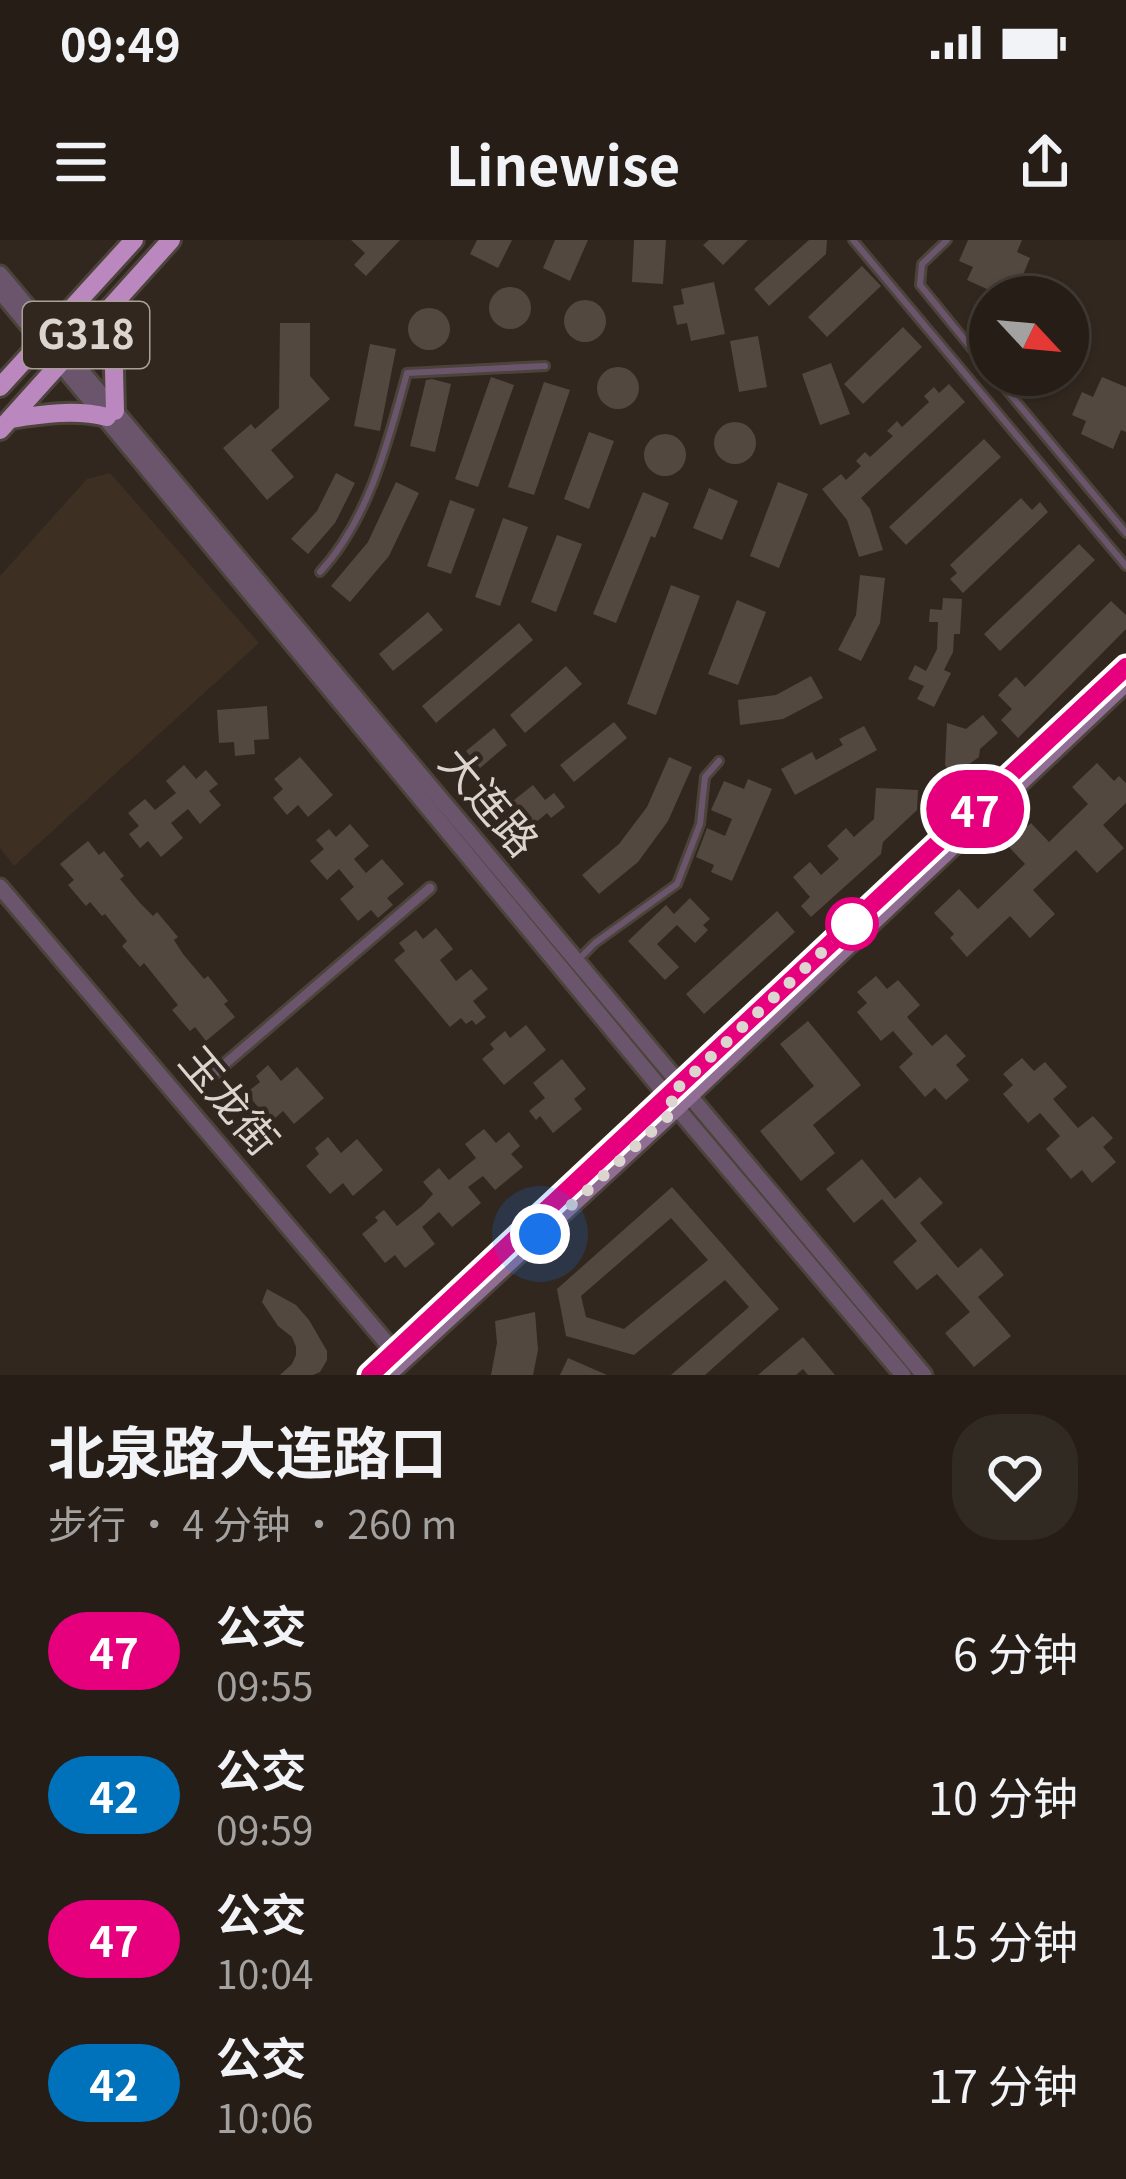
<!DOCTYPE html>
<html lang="zh">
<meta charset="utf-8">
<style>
body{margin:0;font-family:Georgia,"Noto Sans SC",serif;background:#312a23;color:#f1f3f6;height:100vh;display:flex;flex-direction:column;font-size:45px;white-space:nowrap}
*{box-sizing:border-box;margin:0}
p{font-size:39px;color:#a3a2a1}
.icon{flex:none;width:66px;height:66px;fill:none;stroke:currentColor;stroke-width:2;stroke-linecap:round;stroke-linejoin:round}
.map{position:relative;height:1135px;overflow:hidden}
.side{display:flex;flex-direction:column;background:#251d16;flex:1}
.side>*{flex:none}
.badge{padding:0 24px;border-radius:39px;font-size:42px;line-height:78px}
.needle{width:78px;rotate:116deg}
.controls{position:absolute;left:969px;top:36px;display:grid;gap:24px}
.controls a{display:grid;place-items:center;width:120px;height:120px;border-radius:50%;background:#251d16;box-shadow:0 3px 9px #0004,0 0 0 3px #423b35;font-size:60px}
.you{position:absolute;width:60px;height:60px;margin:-30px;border:9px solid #fff;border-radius:50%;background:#1a73e8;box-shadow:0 0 0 18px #1a73e833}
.map>.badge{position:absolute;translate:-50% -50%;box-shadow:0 0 0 6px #fff}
.round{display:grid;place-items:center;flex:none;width:126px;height:126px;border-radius:48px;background:#312a23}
.summary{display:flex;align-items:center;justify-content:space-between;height:204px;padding:0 48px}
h1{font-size:57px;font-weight:700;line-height:90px}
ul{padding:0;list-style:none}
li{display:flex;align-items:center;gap:36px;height:144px;padding:0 48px}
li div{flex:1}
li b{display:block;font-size:45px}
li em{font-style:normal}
li .badge{min-width:132px;font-weight:700;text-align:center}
.status{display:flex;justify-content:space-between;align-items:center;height:84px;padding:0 60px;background:#251d16;direction:ltr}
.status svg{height:33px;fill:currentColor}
header{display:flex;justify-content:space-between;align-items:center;height:156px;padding:0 48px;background:#251d16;font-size:54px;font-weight:700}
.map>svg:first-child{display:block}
.built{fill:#3e2f23}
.building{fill:#53483f;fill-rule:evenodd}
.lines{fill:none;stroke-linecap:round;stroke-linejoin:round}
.service-casing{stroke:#4c433a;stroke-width:12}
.pedestrian-casing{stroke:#4c433a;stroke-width:15}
.tertiary-casing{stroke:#4c433a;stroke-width:21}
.secondary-casing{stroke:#4c433a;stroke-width:22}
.trunk-casing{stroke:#4c433a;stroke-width:24}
.service{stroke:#6b556d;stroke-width:6}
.pedestrian{stroke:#6b556d;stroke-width:9}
.tertiary{stroke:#6b556d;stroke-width:15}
.secondary{stroke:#906d93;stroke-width:16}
.trunk{stroke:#ba87be;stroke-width:18}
.line-casing{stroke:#fff;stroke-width:27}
.line{stroke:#e6007e;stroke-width:18}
.walk{stroke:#dcd5cf;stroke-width:12;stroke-dasharray:0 21.6}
.stop-dot{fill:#fff;stroke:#e6007e;stroke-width:6}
.labels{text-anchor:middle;stroke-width:9;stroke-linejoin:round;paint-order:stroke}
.shield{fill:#31271e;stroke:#a9a19a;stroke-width:3}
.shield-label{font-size:39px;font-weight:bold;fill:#dcd5cf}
.street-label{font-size:42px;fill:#dcd5cf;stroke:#31271e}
</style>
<div class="status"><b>09:49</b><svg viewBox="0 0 49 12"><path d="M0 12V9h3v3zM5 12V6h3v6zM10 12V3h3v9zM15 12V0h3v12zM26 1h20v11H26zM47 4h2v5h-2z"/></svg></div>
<header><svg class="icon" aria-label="menu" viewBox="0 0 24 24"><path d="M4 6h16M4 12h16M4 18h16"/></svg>Linewise<svg class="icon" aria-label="share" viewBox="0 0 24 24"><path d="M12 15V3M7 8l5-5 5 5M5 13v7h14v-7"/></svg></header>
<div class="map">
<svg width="1126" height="1135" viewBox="0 0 1126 1135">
<rect width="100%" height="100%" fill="#31271e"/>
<path class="built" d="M110,233L259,403L14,626L0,608V336L87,239Z"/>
<path class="building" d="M351,0H400L366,36L354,25L365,13Z
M477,0H512L498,28L470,14Z
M555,0H588L570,41L543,28Z
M634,0H666L663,44L632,42Z
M709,0H748L723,25L703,5Z
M809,0H827L826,14L769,66L754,49Z
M968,0H1022L1017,12L1030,18L1020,42L1008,36L1000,55L967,40L973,27L959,21Z
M862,26L881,46L827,97L808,77Z
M714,42L725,94L691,101L687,83L677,85L673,66L684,64L681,49Z
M489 68a21 21 0 1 1 42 0a21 21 0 1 1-42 0Z
M564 81a21 21 0 1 1 42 0a21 21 0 1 1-42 0Z
M408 89a21 21 0 1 1 42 0a21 21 0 1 1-42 0Z
M280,83H310V136L330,159L271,210L294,237L267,260L223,208L251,184L255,189L279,168Z
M903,87L922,107L863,164L844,144Z
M758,96L767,147L739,152L730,101Z
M370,104L396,109L380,191L354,186Z
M831,123L850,174L820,185L802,134Z
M597 148a21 21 0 1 1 42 0a21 21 0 1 1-42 0Z
M491,137L514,145L478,247L455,239Z
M1102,137L1126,147V192L1121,190L1113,209L1081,194L1086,181L1072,175L1082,152L1093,157Z
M432,139L451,144L435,212L410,206L426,140Z
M544,142L570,150L534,255L508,247Z
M949,144L965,162L861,258L870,269L883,310L859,317L847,280L822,249L841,234L846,240L861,226L856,221L865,212L870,217L893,196L887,191L897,181L902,187L929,162L924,156L934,147L939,153Z
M714 203a21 21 0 1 1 42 0a21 21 0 1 1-42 0Z
M589,192L614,201L589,269L564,259Z
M644 215a21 21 0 1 1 42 0a21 21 0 1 1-42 0Z
M984,199L1001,217L906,305L889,287Z
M336,233L355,243L335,283L308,314L291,299L317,271Z
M396,242L419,253L389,316L350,362L331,346L368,302Z
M778,242L808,254L779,328L750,316Z
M709,248L738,261L722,300L693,288Z
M643,252L669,263L655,298L651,296L616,383L593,374Z
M1021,258L1032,270L1040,262L1048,272L963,353L950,339L957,333L950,325Z
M450,260L475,269L451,334L427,326Z
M503,278L528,287L500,366L475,357Z
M557,295L582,304L556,372L531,362Z
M1079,304L1095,320L1000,411L984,394Z
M860,335L885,338L880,383L861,421L838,410L856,375Z
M671,345L700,356L656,475L627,464Z
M943,358L962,359L960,394H954L953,412L944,430L951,433L934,467L917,459L924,446L908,439L915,425L926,431L937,409L938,382H929L930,369L942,370Z
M737,360L766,372L738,445L708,434Z
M1111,361L1126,375V389L1018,498L1001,480L1012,469L998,455L1016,437L1025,447Z
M428,372L443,390L393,431L379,414Z
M519,383L533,400L436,483L422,466Z
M566,426L582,444L525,493L510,475Z
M811,436L823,458L783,479L740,485L738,460L776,455Z
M267,466L269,499L254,500L255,514L235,516L234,502L219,503L217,470Z
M983,475L998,493L980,509L979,517L953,536L945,525L947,483L966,489Z
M614,482L627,498L574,542L560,525Z
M864,486L877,510L795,555L781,529L812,512L816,520L843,505L839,499Z
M494,488L507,505L480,528L466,511Z
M300,517L333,555L308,577L298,565L287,575L273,558L283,549L274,539Z
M669,517L692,527L668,581L638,622L599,654L582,635L619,604L647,567Z
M1097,523L1114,541L1119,536L1126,543V563L1103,585L1124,608L1097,633L1076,610L1033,650L1055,674L1030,698L1010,676L967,717L950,698L954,694L934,673L959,649L978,669L1025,624L1007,605L1031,583L1049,602L1088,564L1072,547Z
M184,525L196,539L206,530L218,544L209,551L221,565L200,584L188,569L171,583L183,598L161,617L148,601L140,608L129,594L139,586L128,573L145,559L155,570L176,553L166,541Z
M748,539L772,549L732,641L711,632L714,625L696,617L707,588L725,596L732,579L711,570L724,541L744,549Z
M533,545L545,560L554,553L565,567L551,578L547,573L529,588L509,564Z
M876,548L918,550L917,570L883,602L881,614L811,677L801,666L810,657L793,637L810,622L821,635L839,619L827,606L846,588L854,597L874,579Z
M350,584L369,606L354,619L366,633L382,619L404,644L387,658L393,665L378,678L371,670L358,681L340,659L354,647L339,629L327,640L310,621L324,609L316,600L329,589L336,597Z
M88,601L99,615L104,611L124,636L120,639L140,663L153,676L157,672L178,697L174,700L183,714L204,739L208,736L228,761L224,764L235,777L206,801L195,787L190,791L172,770L178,765L144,723L140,727L122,706L127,701L105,674L102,676L90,662L86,666L68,645L74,640L60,624Z
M690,658L710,679L703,685L708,690L695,703L677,685L657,704L679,727L665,740L628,701L666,665L674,674Z
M777,671L795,692L704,774L686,754Z
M436,688L453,709L440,720L456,741L471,729L488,749L473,761L486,777L476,785L472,780L466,784L461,778L450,787L394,720L405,711L399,703L416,690L423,699Z
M876,736L887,749L898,740L920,765L907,777L932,806L946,794L966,816L956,825L969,840L946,860L935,848L925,857L899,827L913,814L893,791L881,801L857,772L867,763L857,752Z
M808,781L861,845L813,885L835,913L801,941L760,891L814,846L780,804Z
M526,785L546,810L504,845L482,819L494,809L490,804L505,791L510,798Z
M1022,818L1034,831L1045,822L1067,847L1053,859L1078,888L1093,876L1113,898L1103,907L1116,922L1092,943L1082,930L1071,939L1046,909L1060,896L1040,873L1028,883L1003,854L1013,845L1003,834Z
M562,819L586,849L574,859L582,869L553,893L540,876L536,880L529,871L545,858L533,843Z
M268,825L281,841L297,827L324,858L294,884L283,871L271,882L246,853L260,842L256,836Z
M484,889L496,903L509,892L520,906L511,914L523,927L495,950L483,936L468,947L481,963L452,987L439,972L422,987L435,1004L405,1028L395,1015L385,1023L362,994L378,981L375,977L384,970L397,986L422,966L433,954L423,942L439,928L449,940L476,918L465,904Z
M328,897L341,913L357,899L383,930L353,956L343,943L330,954L306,926L319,914L315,908Z
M862,919L895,959L920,937L943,963L920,983L958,1028L981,1008L1004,1035L978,1057L1011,1096L974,1127L945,1093L970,1072L937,1034L917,1050L893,1022L917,1001L882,959L854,983L826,949Z
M672,947L779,1069L705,1135H671L749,1067L725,1040L634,1115L566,1096L557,1049ZM671,978L708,1020L624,1089L586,1077L581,1056Z
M267,1049L296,1065L309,1080L327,1111V1120L320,1132L313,1135H280L292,1124L296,1115V1107L292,1097L278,1086L262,1062Z
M535,1072L538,1110L533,1135H491L497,1103L495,1081Z
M803,1097L835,1135H808L803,1129L796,1135H758Z
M568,1118L607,1135H560Z"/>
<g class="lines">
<defs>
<path id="service" d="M853,0L1126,326
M947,0L922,24L920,45L990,131
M994,135L1126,293
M320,332C369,279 388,202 407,133L545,126
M576,722L595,703L677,644L700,584L705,537L719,521"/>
<path id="pedestrian" d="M211,836L430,648"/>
<path id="tertiary" d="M0,34L924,1135
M0,51L677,868L903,1135
M0,647L402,1121"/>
<path id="secondary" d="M370,1135L1126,427
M388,1135L677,868L1126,443"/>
<path id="trunk" d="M0,147L134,0
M115,171L113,88L116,62
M11,179C42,174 76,169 107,177
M0,190L171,0"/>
</defs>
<use href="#service" class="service-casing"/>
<use href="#pedestrian" class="pedestrian-casing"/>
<use href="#tertiary" class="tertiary-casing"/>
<use href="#secondary" class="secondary-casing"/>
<use href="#trunk" class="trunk-casing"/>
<use href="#service" class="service"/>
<use href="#pedestrian" class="pedestrian"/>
<use href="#tertiary" class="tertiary"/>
<use href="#secondary" class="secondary"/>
<use href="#trunk" class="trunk"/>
</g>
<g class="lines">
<defs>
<path id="line" d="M370,1135L1126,427"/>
</defs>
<use href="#line" class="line-casing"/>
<use href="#line" class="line"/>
<path class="walk" d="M540,994L677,868L668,857L852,684"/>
</g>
<circle class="stop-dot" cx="852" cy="684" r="24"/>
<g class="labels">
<rect class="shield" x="23" y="62" width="126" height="66" rx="9"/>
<g class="shield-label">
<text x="86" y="109">G318</text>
</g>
<g class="street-label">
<text transform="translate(489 562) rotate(50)" y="15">大连路</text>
<text transform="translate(229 861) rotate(50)" y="15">玉龙街</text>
</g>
</g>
</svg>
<div class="controls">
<a><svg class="needle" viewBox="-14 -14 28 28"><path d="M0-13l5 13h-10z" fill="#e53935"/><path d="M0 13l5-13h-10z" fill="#a3a2a1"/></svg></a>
</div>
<div class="you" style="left:540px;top:994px"></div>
<b class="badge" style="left:975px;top:569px;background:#e6007e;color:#fff">47</b>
</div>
<section class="side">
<div class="summary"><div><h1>北泉路大连路口</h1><p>步行 · 4 分钟 · 260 m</p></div><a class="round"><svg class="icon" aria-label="heart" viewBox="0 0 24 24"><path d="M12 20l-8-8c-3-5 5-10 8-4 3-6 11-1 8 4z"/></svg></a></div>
<ul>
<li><span class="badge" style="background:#e6007e;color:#fff">47</span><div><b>公交</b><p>09:55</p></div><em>6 分钟</em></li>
<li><span class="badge" style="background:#0072bc;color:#fff">42</span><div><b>公交</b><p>09:59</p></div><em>10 分钟</em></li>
<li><span class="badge" style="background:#e6007e;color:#fff">47</span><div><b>公交</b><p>10:04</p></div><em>15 分钟</em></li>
<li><span class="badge" style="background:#0072bc;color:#fff">42</span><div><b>公交</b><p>10:06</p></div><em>17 分钟</em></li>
</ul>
</section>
